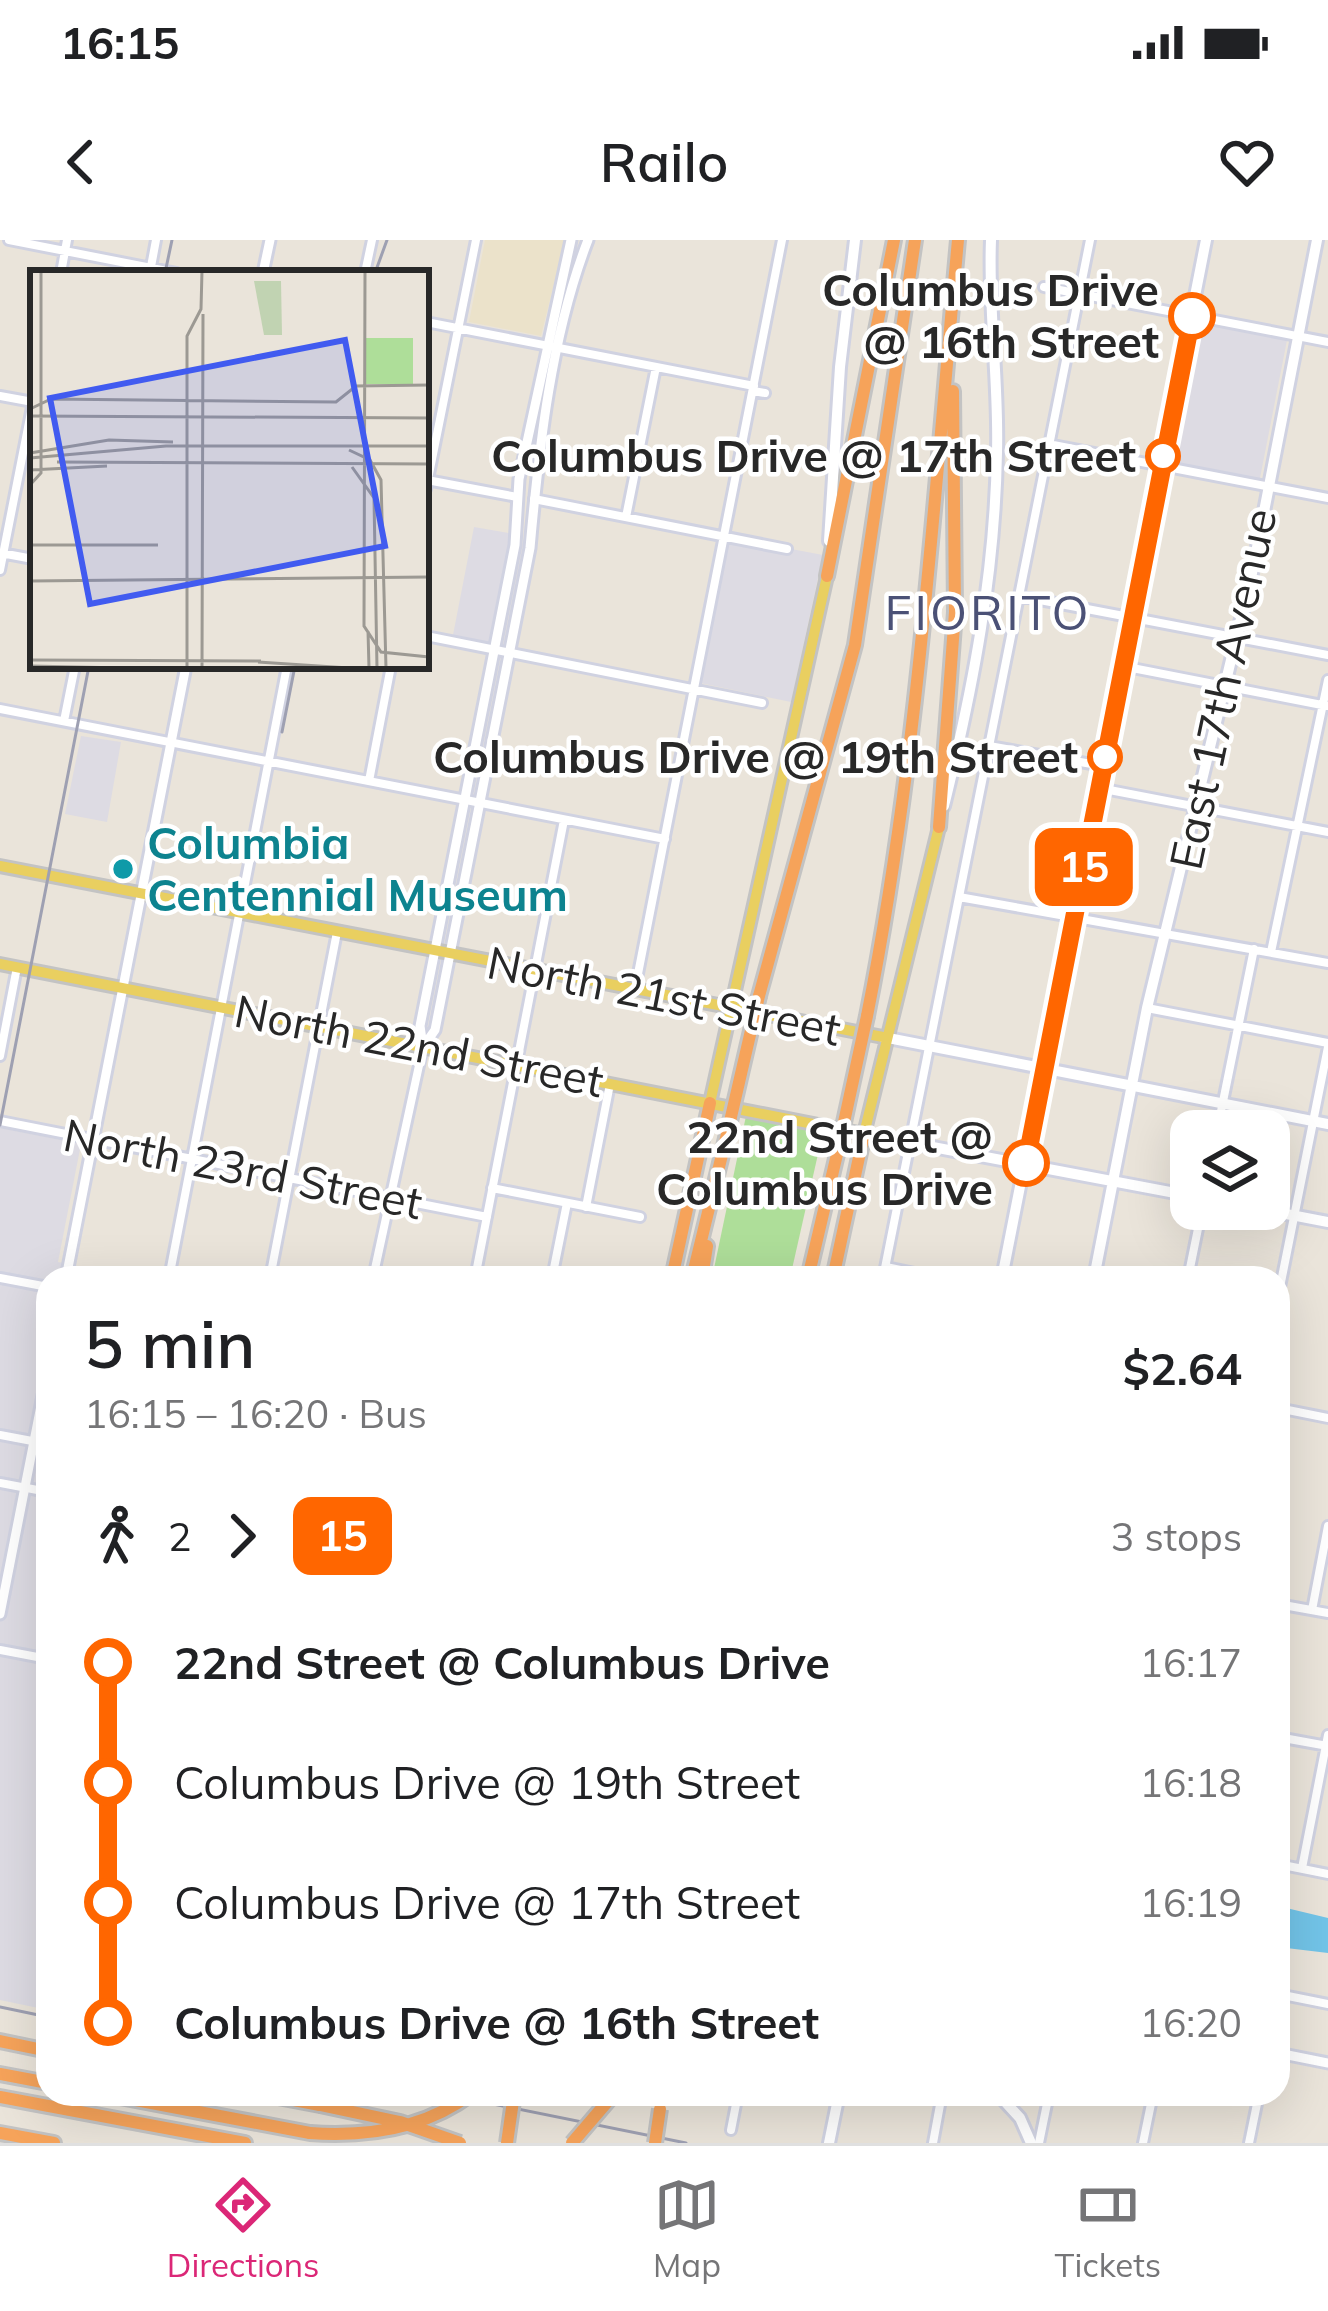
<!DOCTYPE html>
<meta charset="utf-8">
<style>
body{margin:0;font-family:Mulish,sans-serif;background:#f2f2f2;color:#202124;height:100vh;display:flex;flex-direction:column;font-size:45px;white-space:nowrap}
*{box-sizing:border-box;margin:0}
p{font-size:39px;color:#757577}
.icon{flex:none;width:66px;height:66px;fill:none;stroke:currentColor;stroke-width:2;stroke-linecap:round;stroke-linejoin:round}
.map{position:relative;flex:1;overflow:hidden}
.panel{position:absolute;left:36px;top:1026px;width:1254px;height:840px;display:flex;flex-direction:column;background:#fff;border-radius:36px;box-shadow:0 12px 48px #0002}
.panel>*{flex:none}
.badge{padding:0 24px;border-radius:18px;font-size:42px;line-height:78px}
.buttons{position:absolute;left:1170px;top:870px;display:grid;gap:24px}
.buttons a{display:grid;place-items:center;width:120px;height:120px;border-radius:24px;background:#fff;box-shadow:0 12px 48px #0002;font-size:60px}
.map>.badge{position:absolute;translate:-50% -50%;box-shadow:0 0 0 6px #fff}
.legs{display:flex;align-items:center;gap:18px;height:132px;padding:0 48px;font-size:39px}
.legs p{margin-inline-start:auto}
.head{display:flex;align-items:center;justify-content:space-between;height:204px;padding:0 48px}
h1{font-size:66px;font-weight:600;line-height:90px}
ul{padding:0 48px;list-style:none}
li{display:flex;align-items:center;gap:42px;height:120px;font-size:45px}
li i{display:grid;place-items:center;width:18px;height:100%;margin:0 15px;background:currentColor}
li i::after{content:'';width:30px;height:30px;margin:-15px;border:9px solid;border-radius:50%;background:#fff}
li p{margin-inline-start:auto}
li:first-child i{background:linear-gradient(#0000 50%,currentColor 0)}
li:last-child i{background:linear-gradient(currentColor 50%,#0000 0)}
.status{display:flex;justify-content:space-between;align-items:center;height:84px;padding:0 60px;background:#fff;direction:ltr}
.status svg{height:33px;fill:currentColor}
header{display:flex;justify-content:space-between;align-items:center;height:156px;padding:0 48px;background:#fff;font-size:54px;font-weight:600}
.menu{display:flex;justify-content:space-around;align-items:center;height:168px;border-top:3px solid #e0e0e0;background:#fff;font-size:33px;color:#757577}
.menu a{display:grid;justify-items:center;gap:6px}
.menu .active{color:#db2777}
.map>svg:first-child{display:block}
.industrial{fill:#dddbe3}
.education{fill:#ebe2ca}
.green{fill:#aede99}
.water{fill:#72c4e8}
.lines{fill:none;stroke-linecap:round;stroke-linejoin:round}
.minor-casing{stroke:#d0d2e1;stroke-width:14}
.tertiary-casing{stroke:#d0d2e1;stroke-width:15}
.secondary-casing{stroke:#d0d2e1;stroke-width:16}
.primary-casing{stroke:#c3c3c3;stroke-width:16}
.motorway-casing{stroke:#c3c3c3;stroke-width:18}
.minor{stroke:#fff;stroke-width:8}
.tertiary{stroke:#fff;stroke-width:9}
.secondary{stroke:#fff;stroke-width:10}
.primary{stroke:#e9cf60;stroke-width:10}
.motorway{stroke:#f6a35a;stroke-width:12}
.tram{stroke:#9ea0b2;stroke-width:3}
.rail{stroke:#9ea0b2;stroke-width:3}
.motorway-bridge-casing{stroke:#c3c3c3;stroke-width:18;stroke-linecap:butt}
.motorway-bridge{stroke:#f6a35a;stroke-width:12}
.line-1-casing{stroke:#fff;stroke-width:27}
.line-1{stroke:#f60;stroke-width:18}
.stop-1-dot{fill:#fff;stroke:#f60;stroke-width:6}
.culture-dot{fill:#0f9aa8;stroke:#fff;stroke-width:4.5}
.labels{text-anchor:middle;stroke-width:9;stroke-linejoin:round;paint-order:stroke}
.stop-label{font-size:45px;font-weight:bold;fill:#282828;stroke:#fff;text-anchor:end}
.street-label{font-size:45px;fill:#282828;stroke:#fff}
.culture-label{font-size:45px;font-weight:bold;fill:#0d838f;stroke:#fff;text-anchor:start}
.neighbourhood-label{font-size:48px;letter-spacing:3px;fill:#4b5176;stroke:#fff}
.inset-road{fill:none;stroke:#9c9993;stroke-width:3}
.view{fill:#415bf0;fill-opacity:0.15;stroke:#415bf0;stroke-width:6}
.inset-edge{fill:none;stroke:#282828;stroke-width:6}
</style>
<div class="status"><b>16:15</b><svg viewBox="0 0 49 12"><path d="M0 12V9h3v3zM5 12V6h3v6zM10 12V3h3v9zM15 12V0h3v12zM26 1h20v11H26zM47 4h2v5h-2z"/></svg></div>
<header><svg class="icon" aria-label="back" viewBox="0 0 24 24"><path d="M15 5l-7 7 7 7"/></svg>Railo<svg class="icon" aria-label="heart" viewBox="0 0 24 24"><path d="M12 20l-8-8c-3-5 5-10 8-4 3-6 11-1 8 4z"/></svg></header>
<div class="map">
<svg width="1328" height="1903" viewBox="0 0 1328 1903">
<rect width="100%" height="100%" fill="#eae4da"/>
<path class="industrial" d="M1192,77L1288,95L1259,243L1163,224Z
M474,287L514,294L492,403L453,395Z
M728,297L823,315L791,462L700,443Z
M81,496L121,502L107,582L65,574Z
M0,888L81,904L58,1022L137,1038H48V1770L0,1760Z"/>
<path class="education" d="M485,0H565L541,96L469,82Z"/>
<path class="green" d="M746,876L823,892L790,1038H712Z"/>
<path class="water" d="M1278,1666L1328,1678V1713L1278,1707Z"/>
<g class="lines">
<defs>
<path id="minor" d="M9,0L177,33
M150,32L156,0
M61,33L67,0
M365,33L372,0
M1044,47L1328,102
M426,82L754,146
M753,151L765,153
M0,156L33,162
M1048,204L1328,258
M427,240L517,257
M426,249L476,0
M534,259L787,309
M626,277L656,127
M1,313L33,319
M0,330L33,162
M1019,356L1328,415
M426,396L762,463
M1122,426L1327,466
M0,469L665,599
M64,481L75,426
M989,506L1103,526
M369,541L391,426
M1099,548L1328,592
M959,657L1328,723
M1271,712L1328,440
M635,749L782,0
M1147,768L1328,803
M0,816L17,727
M0,881L487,977
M1217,891L1254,709
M492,948L640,977
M586,967L610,844
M886,1027L939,1038
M0,1038L48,1047
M169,1038L287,426
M270,1038L337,692
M373,1038L423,807
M475,1038L564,580
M552,1038L567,963
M883,1038L1090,0
M1188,1038L1202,969
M1278,1057L1328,807
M1278,1168L1328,1178
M0,1195L48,1204
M0,1243L48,1252
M1278,1364L1328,1373
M1312,1370L1328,1286
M0,1410L48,1419
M1278,1497L1328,1506
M1278,1624L1328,1634
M1302,1628L1328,1495
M1278,1754L1328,1764
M731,1890L738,1854
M933,1903L942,1854
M1039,1903L1049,1854
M1143,1903L1153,1854
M1249,1903L1259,1854"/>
<path id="tertiary" d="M263,33L270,0
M423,807L435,790L530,308C539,207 551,96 588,0
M423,807L420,786L515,305L519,239L571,0
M66,1038L186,426
M0,1374L48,1130
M1278,1813L1328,1823"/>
<path id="secondary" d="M829,301L840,127L855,0
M944,566C973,448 995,334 997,212C999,141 988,71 991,0
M883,797L1328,884
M864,894L1191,956
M1260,969L1328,982
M1002,1038L1206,0
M1094,1038L1147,768L1252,333L1317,0
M998,1854L1020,1878L1031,1903
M829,1903L839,1854"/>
<path id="primary" d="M0,626L883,797
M0,724L864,894L939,587
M710,863L827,336"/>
<path id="motorway" d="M827,336L894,0
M939,587L955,372L953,151
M759,756L855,405L915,0
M867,776C918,520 934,259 958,0
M672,1038L710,863
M692,1038L728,890
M702,1038L707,1006
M808,1038L838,910
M833,1038L864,894
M0,1801L48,1811
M0,1834L48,1843
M104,1854L310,1893
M262,1854L320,1865
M0,1857L245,1903
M0,1893L54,1903"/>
</defs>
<use href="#minor" class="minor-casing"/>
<use href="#tertiary" class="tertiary-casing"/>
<use href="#secondary" class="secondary-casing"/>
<use href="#primary" class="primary-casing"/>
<use href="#motorway" class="motorway-casing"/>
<use href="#minor" class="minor"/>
<use href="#tertiary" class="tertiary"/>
<use href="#secondary" class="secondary"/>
<use href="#primary" class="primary"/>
<use href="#motorway" class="motorway"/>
<path class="tram" d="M375,33L387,0
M282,492L295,426"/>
<path class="rail" d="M165,33L172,0
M0,885L89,426
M0,1767L48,1777
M444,1854L686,1903"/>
<defs>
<path id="motorway-bridge" d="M728,890L759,756
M838,910L867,776
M320,1865L400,1882L460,1903
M310,1893C367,1897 424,1889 471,1854
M507,1903L514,1854
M572,1903L614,1854
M655,1903L660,1869"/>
</defs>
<use href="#motorway-bridge" class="motorway-bridge-casing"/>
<use href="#motorway-bridge" class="motorway-bridge"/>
</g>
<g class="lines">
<defs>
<path id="line-1" d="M1026,923L1192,76"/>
</defs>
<use href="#line-1" class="line-1-casing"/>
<use href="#line-1" class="line-1"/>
</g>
<g class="stop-1-dot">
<circle cx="1192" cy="76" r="21"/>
<circle cx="1163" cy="216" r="15"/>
<circle cx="1105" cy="517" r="15"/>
<circle cx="1026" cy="923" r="21"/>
</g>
<circle class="culture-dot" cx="123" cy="629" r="12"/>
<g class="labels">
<g class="stop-label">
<text x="1159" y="66">Columbus Drive<tspan x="1159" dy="52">@ 16th Street</tspan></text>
<text x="1136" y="232">Columbus Drive @ 17th Street</text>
<text x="1078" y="533">Columbus Drive @ 19th Street</text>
<text x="993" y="913">22nd Street @<tspan x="993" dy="52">Columbus Drive</tspan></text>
</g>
<g class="street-label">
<text transform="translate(1223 449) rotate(-78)" y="16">East 17th Avenue</text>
<text transform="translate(664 756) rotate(11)" y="16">North 21st Street</text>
<text transform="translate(419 806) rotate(11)" y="16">North 22nd Street</text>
<text transform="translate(243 929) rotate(11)" y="16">North 23rd Street</text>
</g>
<g class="culture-label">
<text x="147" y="619">Columbia<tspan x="147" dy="52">Centennial Museum</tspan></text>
</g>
<g class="neighbourhood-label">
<text x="988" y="390">FIORITO</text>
</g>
</g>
<g transform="translate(30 30)">
<rect width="399" height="399" fill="#eae4da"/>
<path d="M336,68H383V114H335Z" fill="#aede99"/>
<path d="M224,11H251L252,65H234Z" fill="#c1d3b2"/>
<path class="inset-road" d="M335,1L334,356L351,382L399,387M0,139L21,129L306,132L326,116L399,115M0,146L399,148M319,180L340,190L351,210L356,398M0,183L79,170L143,172M0,188L136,176H399M27,192L399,194M322,197L344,228L347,398M0,200L77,196M0,215L11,203V1M0,275H128M0,311L399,307M338,361L339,398M0,390L231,391M228,392L319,398M0,396L94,398M157,398V66L171,39L172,1M172,398L173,44"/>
<path class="view" d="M315,70L355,276L60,334L20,128Z"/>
<rect width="399" height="399" class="inset-edge"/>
</g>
</svg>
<div class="buttons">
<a><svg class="icon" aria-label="layers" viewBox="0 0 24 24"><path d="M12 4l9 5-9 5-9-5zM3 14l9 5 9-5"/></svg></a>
</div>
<b class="badge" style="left:1084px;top:627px;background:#f60;color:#fff">15</b>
<section class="panel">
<div class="head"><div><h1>5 min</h1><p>16:15 – 16:20 · Bus</p></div><b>$2.64</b></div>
<div class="legs"><svg class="icon" aria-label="walk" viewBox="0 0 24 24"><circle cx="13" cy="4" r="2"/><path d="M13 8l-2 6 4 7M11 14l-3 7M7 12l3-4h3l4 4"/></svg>2<svg class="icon" aria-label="forward" viewBox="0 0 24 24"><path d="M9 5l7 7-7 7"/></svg><b class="badge" style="background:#f60;color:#fff">15</b><p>3 stops</p></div>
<ul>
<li><i style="color:#f60"></i><b>22nd Street @ Columbus Drive</b><p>16:17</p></li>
<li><i style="color:#f60"></i><span>Columbus Drive @ 19th Street</span><p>16:18</p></li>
<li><i style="color:#f60"></i><span>Columbus Drive @ 17th Street</span><p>16:19</p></li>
<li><i style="color:#f60"></i><b>Columbus Drive @ 16th Street</b><p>16:20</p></li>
</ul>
</section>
</div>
<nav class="menu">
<a class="active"><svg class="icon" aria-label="directions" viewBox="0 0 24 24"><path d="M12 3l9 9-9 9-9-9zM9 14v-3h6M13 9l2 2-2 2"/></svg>Directions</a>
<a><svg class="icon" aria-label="map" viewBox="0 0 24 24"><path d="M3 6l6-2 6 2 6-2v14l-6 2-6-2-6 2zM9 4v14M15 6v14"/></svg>Map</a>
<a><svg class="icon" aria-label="tickets" viewBox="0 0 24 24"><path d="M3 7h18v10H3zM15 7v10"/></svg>Tickets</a>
</nav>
